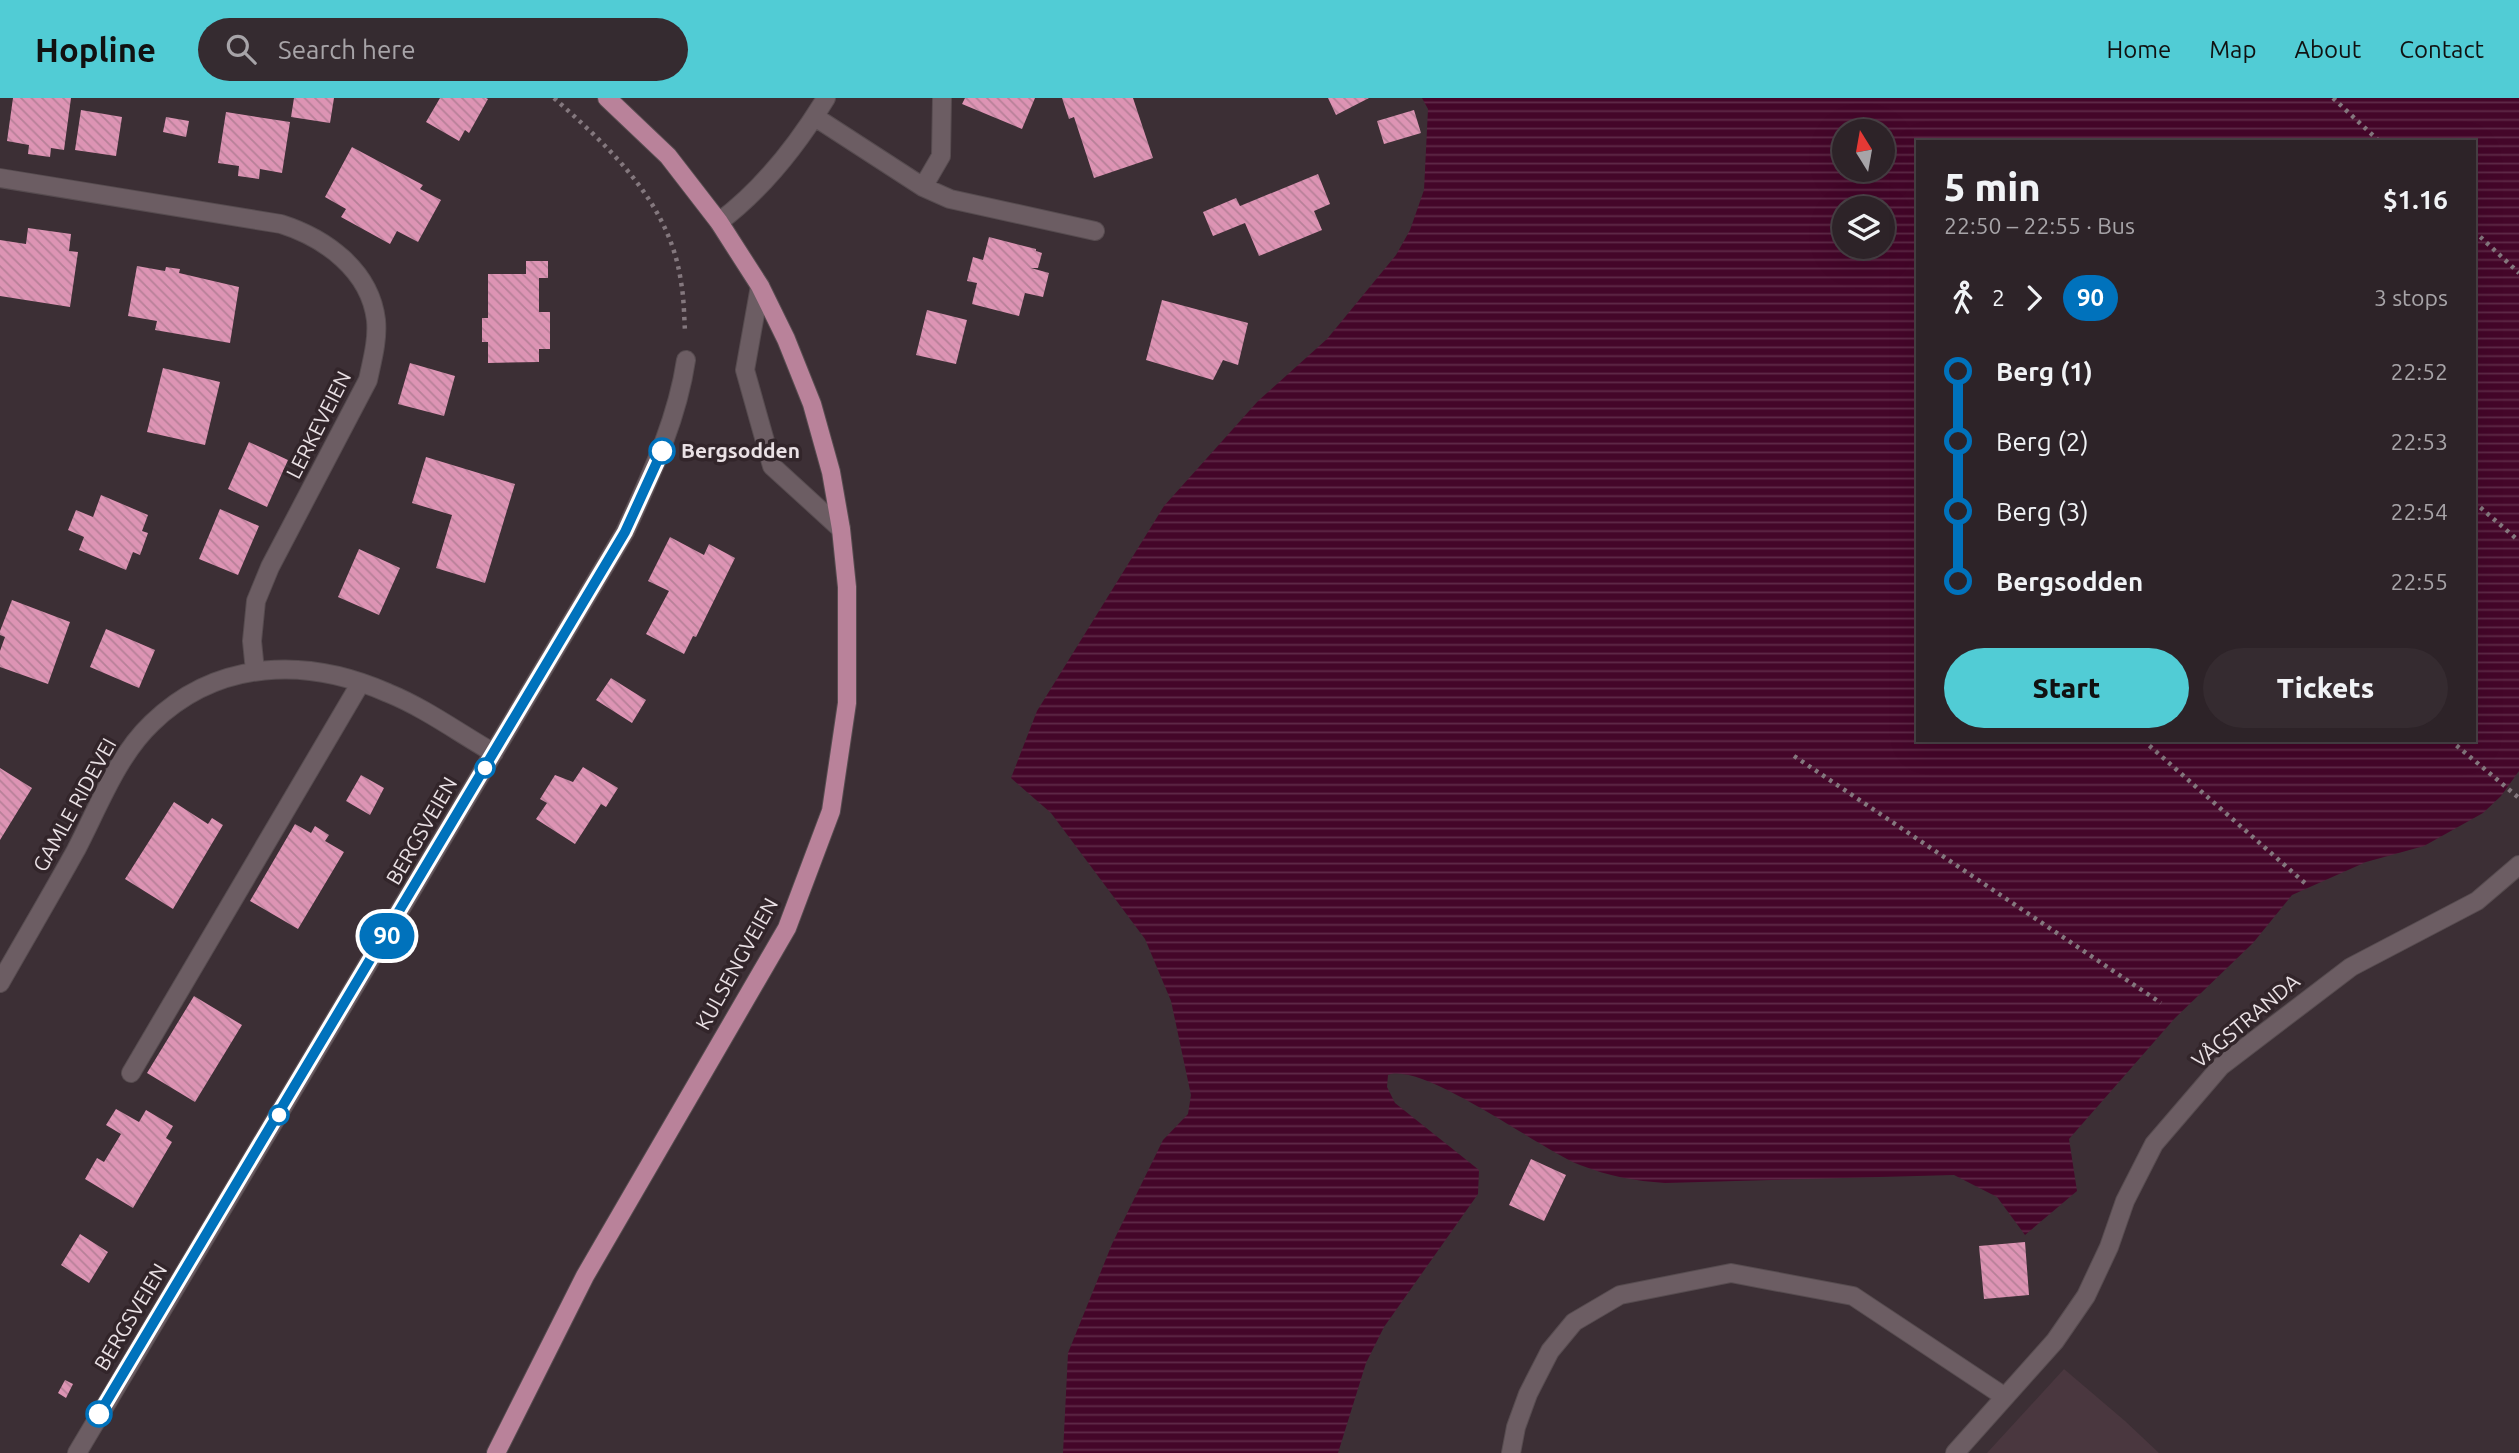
<!DOCTYPE html>
<meta charset="utf-8">
<style>
body{margin:0;font-family:Ubuntu,sans-serif;background:#352b30;color:#f1f3f6;height:100vh;display:flex;flex-direction:column;font-size:26px;white-space:nowrap}
*{box-sizing:border-box;margin:0}
p{font-size:23px;color:#a7a4a8}
.icon{flex:none;width:38px;height:38px;fill:none;stroke:currentColor;stroke-width:2;stroke-linecap:round;stroke-linejoin:round}
.map{position:relative;flex:1;overflow:hidden}
.panel{position:absolute;left:1916px;top:42px;width:560px;height:602px;display:flex;flex-direction:column;background:#2d2328;border-radius:0px;box-shadow:0 7px 28px #0002,0 0 0 2px #484045}
.panel>*{flex:none}
.badge{padding:0 14px;border-radius:23px;font-size:24px;line-height:46px}
.needle{width:46px;rotate:349deg}
.fabs{position:absolute;left:1832px;top:21px;display:grid;gap:14px}
.fabs a{display:grid;place-items:center;width:63px;height:63px;border-radius:50%;background:#2d2328;box-shadow:0 7px 28px #0002,0 0 0 2px #484045;font-size:35px}
.map>.badge{position:absolute;translate:-50% -50%;box-shadow:0 0 0 4px #fff}
.legs{display:flex;align-items:center;gap:10px;height:77px;padding:0 28px;font-size:23px}
.legs p{margin-inline-start:auto}
.summary{display:flex;align-items:center;justify-content:space-between;height:119px;padding:0 28px}
h1{font-size:38px;font-weight:800;line-height:52px}
.button{display:flex;gap:14px;margin-top:auto;padding:14px 28px}
.button a{flex:1;height:80px;border-radius:42px;background:#51ccd5;color:#111;font-size:28px;font-weight:800;line-height:80px;text-align:center}
.button a+a{background:#352b30;color:#f1f3f6}
ul{padding:0 28px;list-style:none}
li{display:flex;align-items:center;gap:24px;height:70px;font-size:26px}
li i{display:grid;place-items:center;width:10px;height:100%;margin:0 9px;background:currentColor}
li i::after{content:'';width:18px;height:18px;margin:-9px;border:5px solid;border-radius:50%;background:#2d2328}
li p{margin-inline-start:auto}
li:first-child i{background:linear-gradient(#0000 50%,currentColor 0)}
li:last-child i{background:linear-gradient(currentColor 50%,#0000 0)}
header{display:flex;align-items:center;gap:42px;box-sizing:border-box;height:98px;padding:0 35px;background:#51ccd5;color:#111}
header strong{font-size:33px}
nav{display:flex;gap:38px;margin-inline-start:auto;font-size:24px}
.search{width:490px;height:63px;background:#352b30;display:flex;align-items:center;gap:18px;box-sizing:border-box;padding:0 24px;border-radius:38px;color:#a7a4a8;font-size:26px}
.map>svg:first-child{display:block}
.built{fill:#4a373f}
.water{fill:url(#water-rules);fill-rule:evenodd}
.building{fill:url(#building-back-hatch)}
.lines{fill:none;stroke-linecap:round;stroke-linejoin:round}
.minor-casing{stroke:#574c50;stroke-width:20}
.major-casing{stroke:#574c50;stroke-width:20}
.path{stroke:#84787e;stroke-width:4.5;stroke-dasharray:3.5 5;stroke-linecap:butt}
.minor{stroke:#6c5d63;stroke-width:18}
.major{stroke:#b9829a;stroke-width:18}
.line-1-casing{stroke:#fff;stroke-width:16}
.line-1{stroke:#0072bc;stroke-width:10}
.stop-1-dot{fill:#fff;stroke:#0072bc;stroke-width:3.5}
.labels{text-anchor:middle;stroke-width:7;stroke-linejoin:round;paint-order:stroke}
.street-label{font-size:21px;fill:#eae1e5;stroke:#32252a}
.stop-label{font-size:21px;font-weight:bold;fill:#eae1e5;stroke:#32252a;text-anchor:start}
</style>
<header>
<strong>Hopline</strong>
<div class="search"><svg class="icon" aria-label="search" viewBox="0 0 24 24"><circle cx="10" cy="10" r="6"/><path d="M15 15l6 6"/></svg>Search here</div>
<nav><a>Home</a><a>Map</a><a>About</a><a>Contact</a></nav>
</header>
<div class="map">
<svg width="2519" height="1355" viewBox="0 0 2519 1355">
<defs>
<pattern id="water-rules" width="6" height="5" patternUnits="userSpaceOnUse" patternTransform="scale(1.75)"><rect width="6" height="5" fill="#440629"/><path d="M0 2.5h6" fill="none" stroke="#5f2a48"/></pattern>
<pattern id="building-back-hatch" width="6" height="6" patternUnits="userSpaceOnUse" patternTransform="scale(1.75)"><rect width="6" height="6" fill="#dd94b4"/><path d="M-1 5l2 2M0 0l6 6M5-1l2 2" fill="none" stroke="#b78098"/></pattern>
</defs>
<rect width="100%" height="100%" fill="#3c2f35"/>
<path class="built" d="M2064,1271L2125,1323L2159,1355H1987Z"/>
<path class="water" d="M1422,0H2519V673L2501,698L2483,715L2424,748L2366,764L2292,797L2253,845L2175,920L2069,1041L2077,1093L2025,1137L1997,1099L1954,1077L1665,1085C1635,1083 1608,1078 1580,1067C1541,1052 1423,963 1388,977L1387,989L1395,1005L1479,1072L1478,1096L1384,1229L1366,1265L1338,1355H1063L1068,1255L1112,1146L1163,1042L1188,1016L1191,997L1171,903L1145,841L1051,715L1011,680L1037,613L1164,408L1258,303L1327,241L1396,157L1410,132L1424,92L1428,11ZM1844,33H1883V72H1844ZM1918,44H2474V642H1918ZM1844,110H1883V149H1844Z"/>
<path class="building" d="M13,0H71L64,52L51,50L50,59L28,56L29,47L7,43Z
M294,0H334L330,25L291,19Z
M440,0H486L488,1L469,35L465,32L459,43L426,24Z
M965,0H1035L1022,31L962,6Z
M1062,0H1133L1153,60L1094,80L1074,19L1069,21Z
M1328,0H1369L1336,17Z
M81,12L122,19L116,58L75,52Z
M1414,12L1421,35L1384,46L1377,23Z
M226,14L290,24L282,75L260,71L259,81L238,78L239,68L218,65Z
M166,19L189,23L186,39L163,34Z
M352,49L423,87L420,91L441,102L418,144L397,133L390,146L341,119L346,111L325,99Z
M1318,76L1330,106L1314,113L1322,132L1259,158L1245,125L1213,138L1203,114L1236,100L1240,108Z
M28,130L71,136L69,153L78,154L70,209L0,198V142L26,146Z
M989,139L1036,151V153L1042,155L1038,170H1031L1049,175L1043,199L1025,195L1019,218L972,206L977,185L967,183L973,159L983,162Z
M526,163H548V180H539V214H550V251H539V264L488,265V244H482V220H488V176H526Z
M137,168L165,173L166,169L180,171L179,175L239,189L230,245L155,232L157,223L128,218Z
M1162,202L1248,225L1238,267L1223,262L1213,282L1146,262Z
M927,212L967,222L956,266L916,257Z
M410,265L455,278L444,318L398,306Z
M163,270L220,284L205,347L147,334Z
M249,344L288,362L267,409L228,391Z
M426,359L515,386L485,485L436,470L452,417L412,405Z
M101,397L148,417L142,433L148,435L140,457L133,454L126,472L79,452L84,439L68,432L76,412L93,419Z
M220,411L259,428L238,477L199,461Z
M670,439L704,457L709,446L735,460L696,539L693,538L684,556L646,536L669,493L648,483Z
M359,451L400,470L379,517L338,499Z
M12,502L70,524L48,586L0,569V553L5,539L0,537V533Z
M106,531L155,552L139,590L90,569Z
M611,580L646,602L632,625L596,602Z
M583,669L618,690L606,709L601,706L575,746L536,721L547,705L540,701L555,677L573,684Z
M0,670L32,690L0,742Z
M361,677L384,690L370,717L346,703Z
M174,704L208,726L212,720L223,727L173,811L125,781Z
M295,726L311,735L315,728L329,737L325,743L344,754L298,831L250,803Z
M194,898L242,927L195,1004L147,975Z
M116,1011L139,1024L146,1012L173,1028L166,1040L172,1044L133,1110L85,1081L97,1060L104,1064L121,1036L106,1027Z
M1531,1061L1566,1077L1544,1123L1509,1107Z
M80,1136L108,1154L89,1185L61,1167Z
M2025,1144L2029,1197L1984,1201L1979,1148Z
M65,1282L73,1286L66,1300L58,1295Z"/>
<g class="lines">
<defs>
<path id="minor" d="M815,19L923,89L950,101L1095,133
M0,80L281,126C325,140 370,172 376,222C378,242 372,263 368,282L270,469L256,503L252,543L255,573
M923,89L941,58L942,0
M719,124C763,91 798,46 826,0
M760,188L745,272L772,368L841,431
M0,885C25,841 51,797 76,752C98,710 117,658 152,625C218,561 307,559 388,595C425,610 459,635 494,655
M131,975L360,586
M77,1355L625,434C650,379 677,323 686,262
M1511,1355L1516,1329L1528,1296L1550,1253L1574,1224L1620,1197L1731,1175L1853,1198L2005,1299
M1955,1355L2055,1243L2086,1198L2109,1149L2125,1103L2154,1046L2221,968L2351,869L2477,803L2519,767"/>
<path id="major" d="M496,1355L585,1178L787,830L831,713L847,605V489L841,431L831,374L812,306L786,241L760,188L719,124L668,58L607,0"/>
</defs>
<use href="#minor" class="minor-casing"/>
<use href="#major" class="major-casing"/>
<path class="path" d="M554,0C610,50 670,105 681,184C684,200 684,217 685,233
M2333,0L2380,44
M2474,133L2519,175
M2474,404L2519,443
M2143,642L2306,786
M2450,642L2519,700
M1794,658L2161,905"/>
<use href="#minor" class="minor"/>
<use href="#major" class="major"/>
</g>
<g class="lines">
<defs>
<path id="line-1" d="M99,1316L625,434L662,353"/>
</defs>
<use href="#line-1" class="line-1-casing"/>
<use href="#line-1" class="line-1"/>
</g>
<g class="stop-1-dot">
<circle cx="662" cy="353" r="12"/>
<circle cx="485" cy="670" r="9"/>
<circle cx="279" cy="1017" r="9"/>
<circle cx="99" cy="1316" r="12"/>
</g>
<g class="labels">
<g class="street-label">
<text transform="translate(319 327) rotate(-63)" y="7">LERKEVEIEN</text>
<text transform="translate(75 707) rotate(-61)" y="7">GAMLE RIDEVEI</text>
<text transform="translate(422 733) rotate(-60)" y="7">BERGSVEIEN</text>
<text transform="translate(737 866) rotate(-61)" y="7">KULSENGVEIEN</text>
<text transform="translate(2246 923) rotate(-40)" y="7">VÅGSTRANDA</text>
<text transform="translate(131 1219) rotate(-59)" y="7">BERGSVEIEN</text>
</g>
<g class="stop-label">
<text x="681" y="360">Bergsodden</text>
</g>
</g>
</svg>
<div class="fabs">
<a><svg class="needle" viewBox="-14 -14 28 28"><path d="M0-13l5 13h-10z" fill="#e53935"/><path d="M0 13l5-13h-10z" fill="#a7a4a8"/></svg></a>
<a><svg class="icon" aria-label="layers" viewBox="0 0 24 24"><path d="M12 4l9 5-9 5-9-5zM3 14l9 5 9-5"/></svg></a>
</div>
<b class="badge" style="left:387px;top:838px;background:#0072bc;color:#fff">90</b>
<section class="panel">
<div class="summary"><div><h1>5 min</h1><p>22:50 – 22:55 · Bus</p></div><b>$1.16</b></div>
<div class="legs"><svg class="icon" aria-label="walk" viewBox="0 0 24 24"><circle cx="13" cy="4" r="2"/><path d="M13 8l-2 6 4 7M11 14l-3 7M7 12l3-4h3l4 4"/></svg>2<svg class="icon" aria-label="forward" viewBox="0 0 24 24"><path d="M9 5l7 7-7 7"/></svg><b class="badge" style="background:#0072bc;color:#fff">90</b><p>3 stops</p></div>
<ul>
<li><i style="color:#0072bc"></i><b>Berg (1)</b><p>22:52</p></li>
<li><i style="color:#0072bc"></i><span>Berg (2)</span><p>22:53</p></li>
<li><i style="color:#0072bc"></i><span>Berg (3)</span><p>22:54</p></li>
<li><i style="color:#0072bc"></i><b>Bergsodden</b><p>22:55</p></li>
</ul>
<div class="button"><a>Start</a><a>Tickets</a></div>
</section>
</div>
